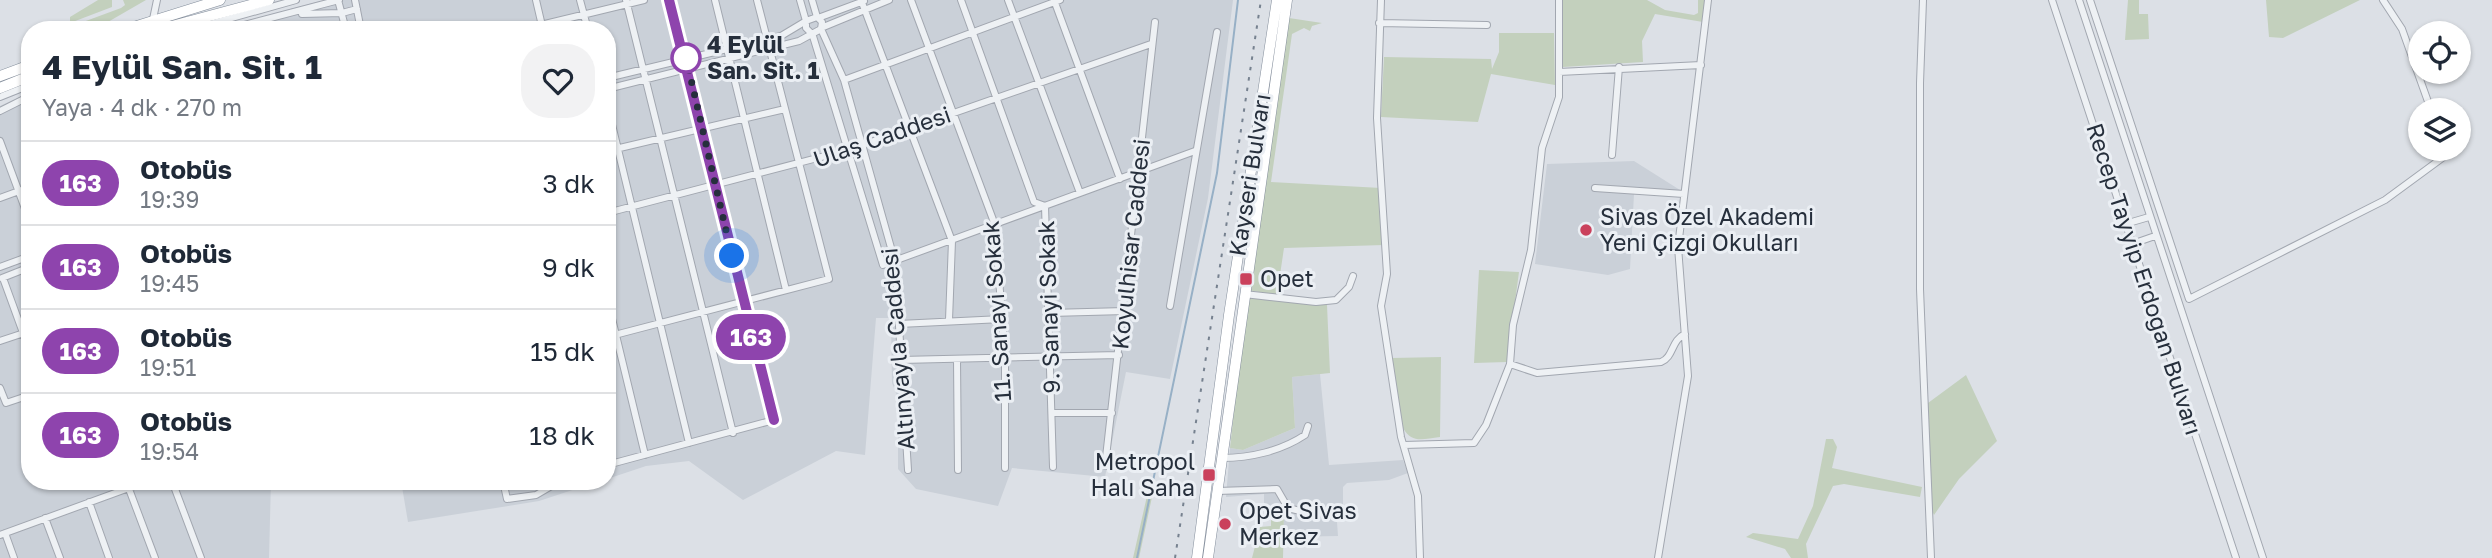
<!DOCTYPE html>
<html lang="tr">
<meta charset="utf-8">
<style>
body{margin:0;font-family:"Golos Text",sans-serif;background:#f2f2f3;color:#1f2937;height:100vh;display:flex;flex-direction:column;font-size:26px;white-space:nowrap}
*{box-sizing:border-box;margin:0}
p{font-size:23px;color:#747a83}
.icon{flex:none;width:38px;height:38px;fill:none;stroke:currentColor;stroke-width:2;stroke-linecap:round;stroke-linejoin:round}
.map{position:relative;flex:1;overflow:hidden}
.drawer{position:absolute;left:21px;top:21px;width:595px;height:469px;display:flex;flex-direction:column;background:#fff;border-radius:28px;box-shadow:0 2px 5px #0004}
.drawer>*{flex:none}
.badge{padding:0 14px;border-radius:23px;font-size:24px;line-height:46px}
.controls{position:absolute;left:2408px;top:21px;display:grid;gap:14px}
.controls a{display:grid;place-items:center;width:63px;height:63px;border-radius:50%;background:#fff;box-shadow:0 2px 5px #0004;font-size:35px}
.you{position:absolute;width:35px;height:35px;margin:-18px;border:5px solid #fff;border-radius:50%;background:#1a73e8;box-shadow:0 0 0 10px #1a73e833}
.map>.badge{position:absolute;translate:-50% -50%;box-shadow:0 0 0 4px #fff}
.round{display:grid;place-items:center;flex:none;width:74px;height:74px;border-radius:28px;background:#f2f2f3}
.headline{display:flex;align-items:center;justify-content:space-between;height:119px;padding:0 21px}
h1{font-size:33px;font-weight:700;line-height:52px}
ul{padding:0;list-style:none}
li{display:flex;align-items:center;gap:21px;height:84px;padding:0 21px;border-top:2px solid #e0e1e3}
li div{flex:1}
li b{display:block;font-size:26px}
li em{font-style:normal}
li .badge{min-width:77px;font-weight:700;text-align:center}
.map>svg:first-child{display:block}
.built{fill:#cad0d8}
.green{fill:#c3d0bd}
.lines{fill:none;stroke-linecap:round;stroke-linejoin:round}
.stream{stroke:#97b0c6;stroke-width:2}
.minor-casing{stroke:#a2a7b0;stroke-width:8}
.highway-casing{stroke:#848e9c;stroke-width:11}
.minor{stroke:#eef1f4;stroke-width:6}
.highway{stroke:#fff;stroke-width:10}
.rail{stroke:#76818f;stroke-width:2;stroke-dasharray:3.5 7;stroke-linecap:butt}
.line-casing{stroke:#fff;stroke-width:16}
.line{stroke:#8e44ad;stroke-width:10}
.walk{stroke:#262f3c;stroke-width:7;stroke-dasharray:0 12.6}
.stop-dot{fill:#fff;stroke:#8e44ad;stroke-width:3.5}
.poi-dot{fill:#ca415c;stroke:#ebeff4;stroke-width:2.5}
.labels{text-anchor:middle;stroke-width:6;stroke-linejoin:round;paint-order:stroke}
.stop-label{font-size:23px;font-weight:bold;fill:#262f3c;stroke:#ebeff4;text-anchor:start}
.street-label{font-size:23px;fill:#262f3c;stroke:#ebeff4}
.poi-label{font-size:23px;fill:#262f3c;stroke:#ebeff4;text-anchor:start}
</style>
<div class="map">
<svg width="2492" height="558" viewBox="0 0 2492 558">
<rect width="100%" height="100%" fill="#dce0e6"/>
<path class="built" d="M324,0H1233L1208,198L1170,379L1126,372L1105,477L1012,468L998,506L916,489L898,469V398L892,383L891,318H876L865,455L836,451L743,500L689,461L646,466L607,479V30H212Z
M30,92V481H271L269,558H0V106Z
M1634,161L1680,190V196L1634,194L1630,269L1608,275L1535,264L1547,164Z
M1320,374L1329,465L1403,460L1408,473L1389,480L1347,483L1343,487V507L1336,508L1338,536L1284,537V515L1264,512V494L1226,497L1230,448L1243,450L1295,428L1292,377Z
M401,481H600L539,501L408,522Z"/>
<path class="green" d="M98,0H112V7L70,23V17Z
M123,0H146L94,30H73L75,25L121,8L125,5Z
M1561,0H1647L1665,10L1694,15L1698,13V0H1705L1703,22L1655,14L1642,41L1643,62L1563,67Z
M2128,0H2139V14H2148L2149,39L2125,40Z
M2266,0H2360L2283,38L2269,37Z
M1289,18L1322,23L1312,26L1310,31L1304,28L1292,34L1271,182L1381,188L1384,245L1284,248L1277,295L1248,290Z
M1499,33H1554L1555,85L1491,74L1478,122L1381,117L1384,57L1491,59L1492,69L1499,52Z
M1479,270L1519,272L1507,362L1474,363Z
M1246,298L1327,305L1330,373L1292,377L1295,428L1243,450L1230,448Z
M1441,357L1440,437C1423,439 1412,444 1403,428L1392,358Z
M1966,375L1997,441L1959,479L1934,515L1930,506L1928,403Z
M1826,439H1833L1837,447L1832,468L1922,487L1920,497L1844,484L1833,486L1806,544L1808,558H1791L1785,549L1746,537L1753,533L1798,539L1813,506Z
M1147,496L1152,497L1139,558H1133Z
M1271,513L1284,515L1283,558H1252L1260,527L1271,526Z"/>
<g class="lines">
<path class="stream" d="M1137,558L1217,173L1238,0"/>
<defs>
<path id="minor" d="M338,0L346,30
M355,0L361,30
M536,0L543,30
M580,0L588,30
M626,0L733,433
M715,0L786,290
M800,0L806,21
M812,0L817,17
M861,0L952,241L949,320
M911,0L995,225L1005,358V468
M961,0L1034,202L1045,206L1053,467
M1008,0L1080,193
M1054,0L1120,179
M1381,0L1377,118L1387,274L1381,306L1401,437L1418,496L1420,558
M1923,0L1920,83V289L1931,558
M2052,0L2236,558
M2079,0L2263,558
M2090,0L2189,299L2385,200L2449,153L2447,149
M2383,0L2402,29L2431,110
M302,14L342,13L357,9
M818,18L864,1
M153,19L157,0
M1379,23L1487,25
M821,28L889,0
M821,29L844,80L895,262L908,470
M189,30L296,0
M225,30L339,0
M520,30L644,0
M812,33L883,265L1195,151
M1559,72L1701,65
M607,78L781,36L806,21
M844,80L1060,0
M607,89L799,41L821,29L822,22L817,17L806,21V28L810,32
M0,97L30,85
M607,104L689,443
M0,111L30,96
M0,141L30,222
M607,151L785,109
M1612,155L1619,67
M1595,188L1684,194
M0,198L30,187
M607,213L848,150L1151,44
M2125,224L2149,217
M2132,244L2155,236
M0,267L30,256
M2,278L30,267
M3,278L30,352
M1244,294L1316,302L1336,300L1349,287L1353,276
M607,298L645,455
M1170,306L1217,32
M1050,313L1125,311
M899,324L1002,319
M607,337L829,279L757,0
M0,341L30,331
M957,359L958,470
M901,360L1119,355
M1510,364L1537,373L1661,362C1674,357 1671,340 1685,334
M0,388L6,403L30,395
M1052,413H1112
M1404,445L1474,443L1486,425L1510,364L1513,325L1531,250L1542,148L1559,97V0
M1222,458C1250,458 1281,451 1305,435L1308,426
M607,465L774,420L669,0
M1105,466L1155,22
M126,481L155,558
M172,481L201,558
M503,481L507,499L536,495L560,481
M1217,491L1277,489L1288,508L1300,511
M89,502L109,558
M45,518L60,558
M5,533L14,558
M0,535L148,481
M1658,558L1688,376L1678,247L1708,0"/>
<path id="highway" d="M124,30L220,0
M157,30L269,0
M0,76L30,65
M0,88L30,76
M1197,558L1229,315L1277,0
M1208,558L1287,0"/>
</defs>
<use href="#minor" class="minor-casing"/>
<use href="#highway" class="highway-casing"/>
<use href="#minor" class="minor"/>
<use href="#highway" class="highway"/>
<path class="rail" d="M1175,558L1261,0"/>
</g>
<g class="lines">
<defs>
<path id="line" d="M669,0L774,420"/>
</defs>
<use href="#line" class="line-casing"/>
<use href="#line" class="line"/>
<path class="walk" d="M686,58L732,256"/>
</g>
<circle class="stop-dot" cx="686" cy="58" r="14"/>
<g class="poi-dot">
<circle cx="1586" cy="230" r="7"/>
<rect x="1239" y="272" width="14" height="14" rx="3.5"/>
<rect x="1202" y="468" width="14" height="14" rx="3.5"/>
<circle cx="1225" cy="524" r="7"/>
</g>
<g class="labels">
<g class="stop-label">
<text x="707" y="53">4 Eylül<tspan x="707" dy="26">San. Sit. 1</tspan></text>
</g>
<g class="street-label">
<text transform="translate(882 137) rotate(-19)" y="8">Ulaş Caddesi</text>
<text transform="translate(1250 175) rotate(-81)" y="8">Kayseri Bulvarı</text>
<text transform="translate(1131 244) rotate(-84)" y="8">Koyulhisar Caddesi</text>
<text transform="translate(2144 279) rotate(72)" y="8">Recep Tayyip Erdoğan Bulvarı</text>
<text transform="translate(1049 307) rotate(-92)" y="8">9. Sanayi Sokak</text>
<text transform="translate(997 311) rotate(-94)" y="8">11. Sanayi Sokak</text>
<text transform="translate(898 349) rotate(-95)" y="8">Altınyayla Caddesi</text>
</g>
<g class="poi-label">
<text x="1600" y="225">Sivas Özel Akademi<tspan x="1600" dy="26">Yeni Çizgi Okulları</tspan></text>
<text x="1260" y="287">Opet</text>
<text x="1195" y="470" text-anchor="end">Metropol<tspan x="1195" dy="26">Halı Saha</tspan></text>
<text x="1239" y="519">Opet Sivas<tspan x="1239" dy="26">Merkez</tspan></text>
</g>
</g>
</svg>
<div class="controls">
<a><svg class="icon" aria-label="locate" viewBox="0 0 24 24"><circle cx="12" cy="12" r="6"/><path d="M12 2v4M12 18v4M2 12h4M18 12h4"/></svg></a>
<a><svg class="icon" aria-label="layers" viewBox="0 0 24 24"><path d="M12 4l9 5-9 5-9-5zM3 14l9 5 9-5"/></svg></a>
</div>
<div class="you" style="left:732px;top:256px"></div>
<b class="badge" style="left:751px;top:337px;background:#8e44ad;color:#fff">163</b>
<section class="drawer">
<div class="headline"><div><h1>4 Eylül San. Sit. 1</h1><p>Yaya · 4 dk · 270 m</p></div><a class="round"><svg class="icon" aria-label="heart" viewBox="0 0 24 24"><path d="M12 20l-8-8c-3-5 5-10 8-4 3-6 11-1 8 4z"/></svg></a></div>
<ul>
<li><span class="badge" style="background:#8e44ad;color:#fff">163</span><div><b>Otobüs</b><p>19:39</p></div><em>3 dk</em></li>
<li><span class="badge" style="background:#8e44ad;color:#fff">163</span><div><b>Otobüs</b><p>19:45</p></div><em>9 dk</em></li>
<li><span class="badge" style="background:#8e44ad;color:#fff">163</span><div><b>Otobüs</b><p>19:51</p></div><em>15 dk</em></li>
<li><span class="badge" style="background:#8e44ad;color:#fff">163</span><div><b>Otobüs</b><p>19:54</p></div><em>18 dk</em></li>
</ul>
</section>
</div>
